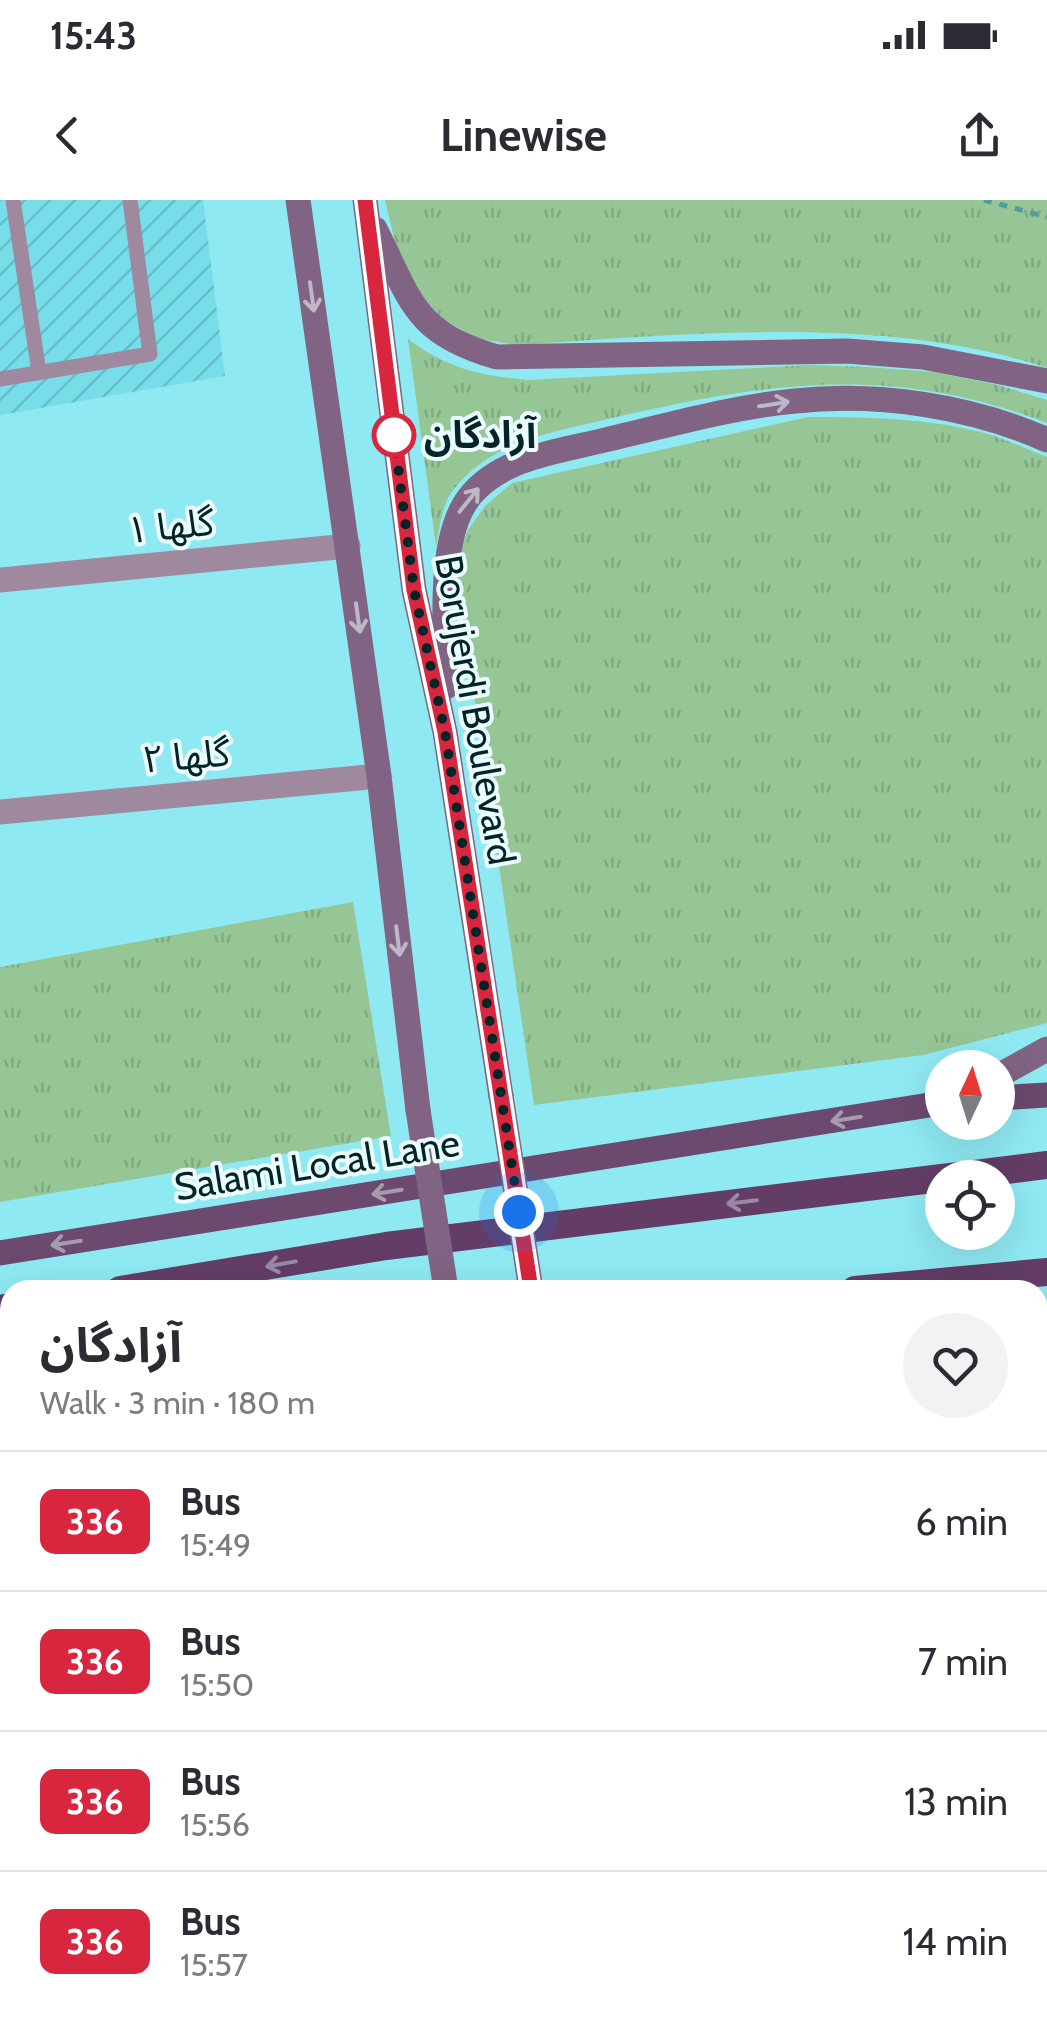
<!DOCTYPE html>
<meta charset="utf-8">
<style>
body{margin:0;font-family:Cabin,"Noto Sans Arabic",sans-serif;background:#f2f2f3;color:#2b2b33;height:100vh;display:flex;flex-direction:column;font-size:38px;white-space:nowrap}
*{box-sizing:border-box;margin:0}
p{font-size:32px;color:#7c7c81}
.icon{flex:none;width:55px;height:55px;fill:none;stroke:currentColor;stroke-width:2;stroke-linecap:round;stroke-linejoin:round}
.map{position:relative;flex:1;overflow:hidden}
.sheet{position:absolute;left:0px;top:1080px;width:1048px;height:750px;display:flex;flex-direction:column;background:#fff;border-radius:30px 30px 0 0;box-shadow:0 10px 40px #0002}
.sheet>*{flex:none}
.badge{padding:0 20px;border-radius:15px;font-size:35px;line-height:65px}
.needle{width:65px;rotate:4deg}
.buttons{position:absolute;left:925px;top:850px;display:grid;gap:20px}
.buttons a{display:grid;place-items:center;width:90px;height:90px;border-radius:50%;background:#fff;box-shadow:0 10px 40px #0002;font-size:50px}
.you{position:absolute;width:50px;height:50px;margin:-25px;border:8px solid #fff;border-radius:50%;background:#1a73e8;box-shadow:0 0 0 15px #1a73e833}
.map>.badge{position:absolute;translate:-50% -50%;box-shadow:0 0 0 5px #fff}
.round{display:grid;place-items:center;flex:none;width:105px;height:105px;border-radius:52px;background:#f2f2f3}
.head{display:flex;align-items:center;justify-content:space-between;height:170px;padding:0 40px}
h1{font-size:48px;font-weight:700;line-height:75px}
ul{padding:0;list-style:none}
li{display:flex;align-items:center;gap:30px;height:140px;padding:0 40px;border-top:2px solid #e1e1e2}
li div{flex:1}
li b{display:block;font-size:38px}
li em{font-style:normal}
li .badge{min-width:110px;font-weight:700;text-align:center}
.status{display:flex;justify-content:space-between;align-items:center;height:70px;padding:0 50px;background:#fff;direction:ltr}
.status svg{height:28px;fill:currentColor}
header{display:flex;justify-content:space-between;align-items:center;height:130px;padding:0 40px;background:#fff;font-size:45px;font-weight:700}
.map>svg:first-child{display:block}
.industrial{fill:url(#industrial-furrows)}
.grass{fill:url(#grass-tufts)}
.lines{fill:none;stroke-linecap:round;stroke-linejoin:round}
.path{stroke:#5599a1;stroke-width:5;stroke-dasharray:8 8;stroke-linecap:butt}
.service{stroke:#9e899f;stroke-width:15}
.minor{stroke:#9e899f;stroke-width:25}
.tertiary{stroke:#9e899f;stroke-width:25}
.secondary{stroke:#816483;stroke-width:25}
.primary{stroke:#6c496e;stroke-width:25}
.trunk{stroke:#633d66;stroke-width:28}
.secondary-bridge{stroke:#816483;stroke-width:25}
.oneway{stroke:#bcb8c7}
.oneway2{stroke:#a69aaf}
.oneway3{stroke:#9a89a3}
.line-casing{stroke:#fff;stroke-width:22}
.line{stroke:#d7263d;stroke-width:15}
.walk{stroke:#002428;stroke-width:10;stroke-dasharray:0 18}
.stop-dot{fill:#fff;stroke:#d7263d;stroke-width:5}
.labels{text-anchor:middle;stroke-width:8;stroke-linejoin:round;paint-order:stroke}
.stop-label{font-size:38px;font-weight:bold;fill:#002428;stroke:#ecfcfe;text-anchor:start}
.street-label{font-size:38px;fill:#002428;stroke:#ecfcfe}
</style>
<div class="status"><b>15:43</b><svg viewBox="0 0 49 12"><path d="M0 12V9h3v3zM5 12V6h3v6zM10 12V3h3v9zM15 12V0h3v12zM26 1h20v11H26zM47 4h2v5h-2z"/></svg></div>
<header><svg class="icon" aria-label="back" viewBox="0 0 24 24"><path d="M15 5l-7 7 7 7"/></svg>Linewise<svg class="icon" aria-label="share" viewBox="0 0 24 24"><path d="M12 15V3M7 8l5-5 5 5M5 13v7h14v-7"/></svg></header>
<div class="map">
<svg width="1047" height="1830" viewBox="0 0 1047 1830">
<defs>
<pattern id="industrial-furrows" width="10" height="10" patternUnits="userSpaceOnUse" patternTransform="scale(2.5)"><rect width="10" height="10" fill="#77dde9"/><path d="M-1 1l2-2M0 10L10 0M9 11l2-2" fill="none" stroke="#65bec8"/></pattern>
<pattern id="grass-tufts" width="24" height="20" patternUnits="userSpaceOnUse" patternTransform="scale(2.5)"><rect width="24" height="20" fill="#96c696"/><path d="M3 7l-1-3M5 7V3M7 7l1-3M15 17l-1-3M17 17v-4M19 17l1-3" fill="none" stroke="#80aa81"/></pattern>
</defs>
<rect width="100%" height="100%" fill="#8fe9f3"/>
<path class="industrial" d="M0,0H203L225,176L0,215Z"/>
<path class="grass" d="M385,0H1047V168C886,114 685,134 517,145L479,139L441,118L416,90L400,63Z
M408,139C449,169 478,175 527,180L810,165L867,167L935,172L998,185L1047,200V223C889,162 763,183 604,220C549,233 491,242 454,289C441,305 440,327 436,346Z
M808,217C867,217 930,218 988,234C1008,240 1028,250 1047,257V823L923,855L534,905L458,386V353L468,330L485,306L512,283Z
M353,702L391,936L0,1002V767Z
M1047,1175V1374L1038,1378V1180Z
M0,1388L10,1391V1630L0,1628Z
M1047,1404V1538L1038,1540V1408Z"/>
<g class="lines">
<path class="path" d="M984,0L1047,17"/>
<path class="service" d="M13,0L39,172
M0,179L150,154L130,0"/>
<path class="minor" d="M0,380L348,346
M0,612L379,576"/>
<path class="tertiary" d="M626,1820L627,1830"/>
<path class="secondary" d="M298,0L379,576L418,910
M365,0L414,390L445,532L501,896
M375,29C411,100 413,133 497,157L847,151L923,157L1047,181
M446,487C446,433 436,336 471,295C504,256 562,251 609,239C670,225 732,207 795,201C878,192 971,206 1047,240
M998,876L1047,849
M552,1820L553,1830
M589,1820L590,1830"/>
<path class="primary" d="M998,898L1047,895
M0,1053L942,903
M1038,1131L1047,1130
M0,1296L10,1294
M0,1375L10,1378
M1038,1393L1047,1390
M532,1820L536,1830"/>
<path class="trunk" d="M120,1090L386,1046L1047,965
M855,1090L1047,1072
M0,1109L10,1107
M0,1212L10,1210"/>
<path class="secondary-bridge" d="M501,896L531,1090
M418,910L446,1090"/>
</g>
<defs><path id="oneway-shaft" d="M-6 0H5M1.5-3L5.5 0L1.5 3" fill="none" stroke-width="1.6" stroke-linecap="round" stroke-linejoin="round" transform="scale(2.5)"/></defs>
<g class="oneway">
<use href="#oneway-shaft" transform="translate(312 97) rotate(82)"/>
<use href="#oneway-shaft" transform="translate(774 204) rotate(-9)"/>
<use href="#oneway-shaft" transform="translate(469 300) rotate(-51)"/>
<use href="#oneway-shaft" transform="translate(358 418) rotate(82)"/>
<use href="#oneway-shaft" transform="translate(398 741) rotate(83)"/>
</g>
<g class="oneway2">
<use href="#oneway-shaft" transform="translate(846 919) rotate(171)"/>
<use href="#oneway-shaft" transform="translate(387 992) rotate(171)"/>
<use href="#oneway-shaft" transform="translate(66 1043) rotate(171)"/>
</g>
<g class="oneway3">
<use href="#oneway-shaft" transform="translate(742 1002) rotate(173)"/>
<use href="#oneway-shaft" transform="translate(281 1064) rotate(170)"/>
</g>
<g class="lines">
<defs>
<path id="line" d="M365,0L414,390L445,532L531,1090"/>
</defs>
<use href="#line" class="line-casing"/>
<use href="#line" class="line"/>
<path class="walk" d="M394,235L414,390L445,532L519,1012"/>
</g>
<circle class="stop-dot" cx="394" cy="235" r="20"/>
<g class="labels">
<g class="stop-label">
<text x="424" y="248">آزادگان</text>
</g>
<g class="street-label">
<text transform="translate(170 326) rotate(-6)" y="13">گلها ۱</text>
<text transform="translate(475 510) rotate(80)" y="13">Borujerdi Boulevard</text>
<text transform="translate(186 556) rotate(-5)" y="13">گلها ۲</text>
<text transform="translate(317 965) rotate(-9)" y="13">Salami Local Lane</text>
</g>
</g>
</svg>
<div class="buttons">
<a><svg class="needle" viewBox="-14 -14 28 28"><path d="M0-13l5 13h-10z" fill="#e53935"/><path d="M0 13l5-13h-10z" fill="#7c7c81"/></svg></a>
<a><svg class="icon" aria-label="locate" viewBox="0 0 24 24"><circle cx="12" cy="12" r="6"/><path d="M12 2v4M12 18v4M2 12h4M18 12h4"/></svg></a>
</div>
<div class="you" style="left:519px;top:1012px"></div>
<section class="sheet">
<div class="head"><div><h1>آزادگان</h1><p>Walk · 3 min · 180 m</p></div><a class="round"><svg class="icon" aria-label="heart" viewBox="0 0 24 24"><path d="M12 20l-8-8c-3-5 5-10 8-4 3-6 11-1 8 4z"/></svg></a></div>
<ul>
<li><span class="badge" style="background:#d7263d;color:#fff">336</span><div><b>Bus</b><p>15:49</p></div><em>6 min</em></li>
<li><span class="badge" style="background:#d7263d;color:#fff">336</span><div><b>Bus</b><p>15:50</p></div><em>7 min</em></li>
<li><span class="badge" style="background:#d7263d;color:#fff">336</span><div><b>Bus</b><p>15:56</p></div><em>13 min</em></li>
<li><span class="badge" style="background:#d7263d;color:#fff">336</span><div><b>Bus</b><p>15:57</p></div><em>14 min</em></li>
</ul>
</section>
</div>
